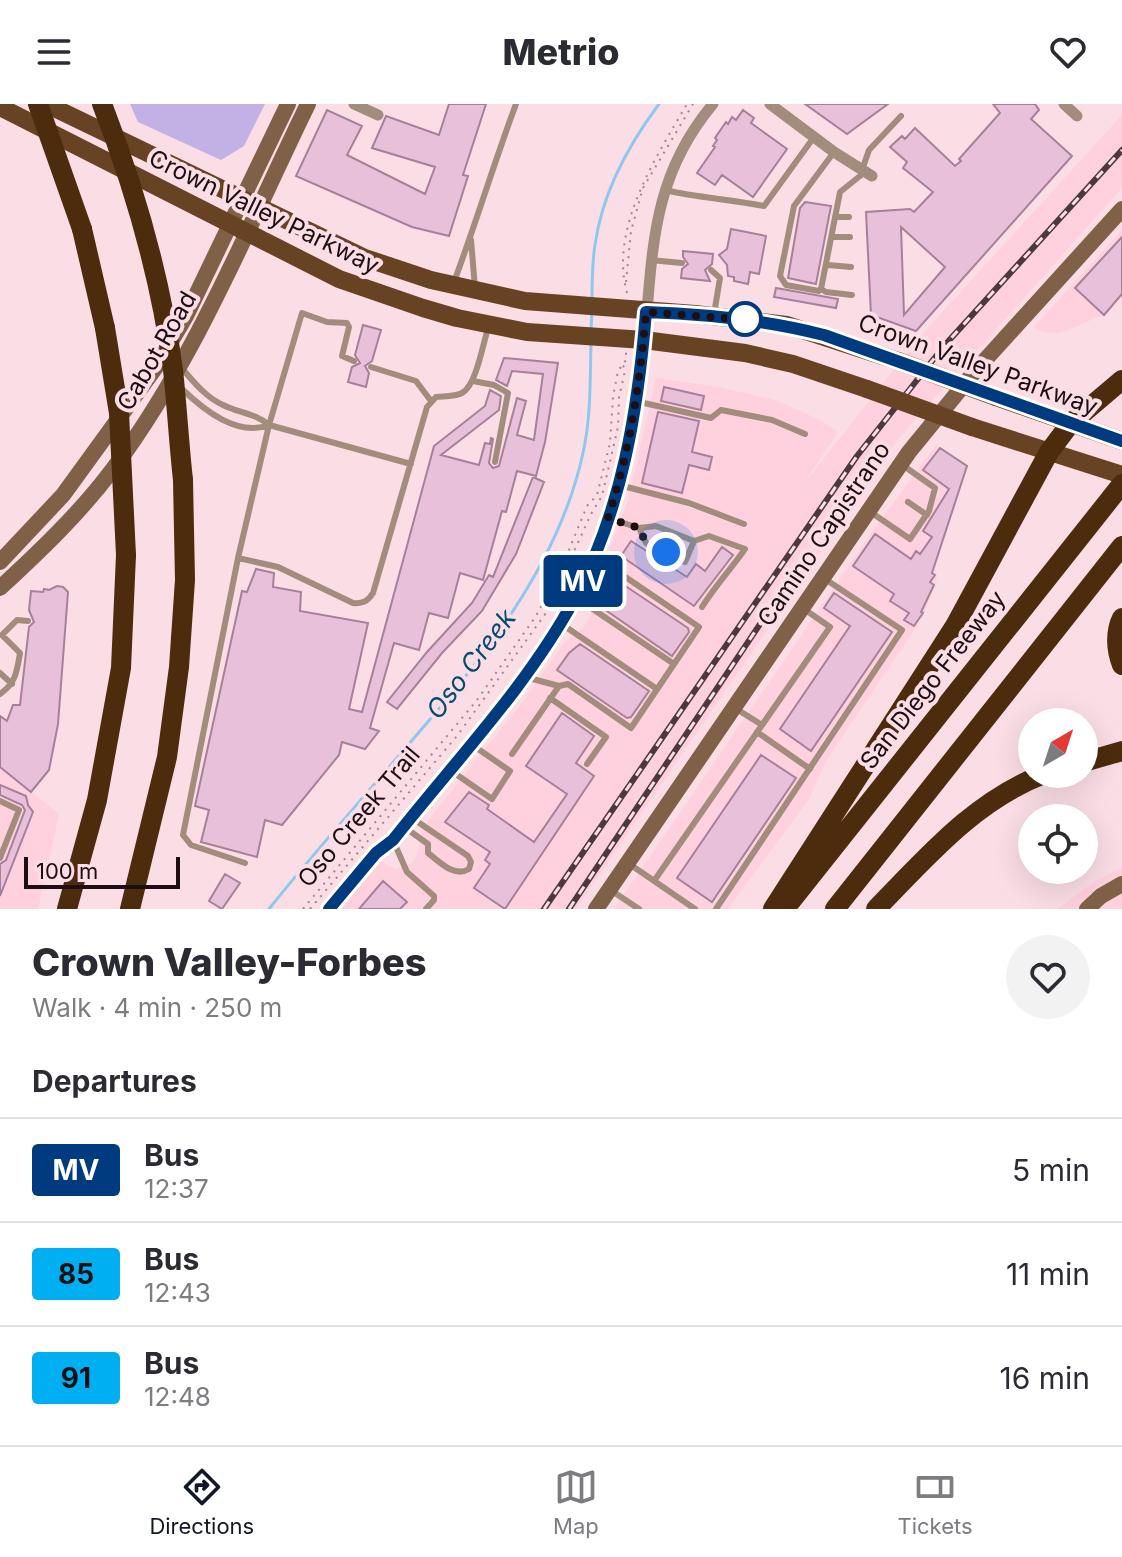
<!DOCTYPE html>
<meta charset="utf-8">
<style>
body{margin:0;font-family:Inter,sans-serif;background:#f2f2f3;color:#2b2b33;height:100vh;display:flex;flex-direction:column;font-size:30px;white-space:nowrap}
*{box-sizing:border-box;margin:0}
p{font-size:26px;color:#7c7c81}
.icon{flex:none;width:44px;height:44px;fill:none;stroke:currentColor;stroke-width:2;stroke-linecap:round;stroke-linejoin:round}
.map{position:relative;height:805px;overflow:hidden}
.panel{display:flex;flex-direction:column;background:#fff;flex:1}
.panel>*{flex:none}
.badge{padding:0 16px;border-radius:6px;font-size:28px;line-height:52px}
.needle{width:52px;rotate:39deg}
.controls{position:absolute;left:1018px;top:604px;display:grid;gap:16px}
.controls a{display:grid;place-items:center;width:80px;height:80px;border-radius:50%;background:#fff;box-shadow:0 8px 32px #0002;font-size:40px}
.scale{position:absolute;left:24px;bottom:20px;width:156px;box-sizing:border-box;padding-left:8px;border:4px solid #1e0e13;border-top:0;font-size:22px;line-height:28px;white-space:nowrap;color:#1e0e13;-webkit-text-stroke:6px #fbdde5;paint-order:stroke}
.you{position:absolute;width:40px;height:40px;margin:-20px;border:6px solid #fff;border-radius:50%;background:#1a73e8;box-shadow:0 0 0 12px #1a73e833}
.map>.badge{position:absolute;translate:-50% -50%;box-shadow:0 0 0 4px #fff}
h2{padding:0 32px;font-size:30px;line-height:72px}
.round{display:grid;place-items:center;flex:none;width:84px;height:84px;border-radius:42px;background:#f2f2f3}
.headline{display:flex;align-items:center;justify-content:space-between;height:136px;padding:0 32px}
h1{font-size:38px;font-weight:800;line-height:60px}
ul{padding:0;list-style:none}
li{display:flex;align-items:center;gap:24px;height:104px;padding:0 32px;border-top:2px solid #e1e1e2}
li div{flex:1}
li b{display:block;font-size:30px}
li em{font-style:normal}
li .badge{min-width:88px;font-weight:700;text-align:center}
header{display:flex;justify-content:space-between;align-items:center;height:104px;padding:0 32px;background:#fff;font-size:36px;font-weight:800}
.tabs{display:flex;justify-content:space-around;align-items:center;height:112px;border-top:2px solid #e1e1e2;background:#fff;font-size:22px;color:#7c7c81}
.tabs a{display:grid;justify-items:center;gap:4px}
.tabs .on{color:#111827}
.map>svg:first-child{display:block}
.built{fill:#ffd0dd}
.green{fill:#c2b1e5}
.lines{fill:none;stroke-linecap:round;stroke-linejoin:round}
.stream{stroke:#8fc7ee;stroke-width:3}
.building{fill:#e9c0da;stroke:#a68099;stroke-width:2;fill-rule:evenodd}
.path{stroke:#a1888f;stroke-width:2;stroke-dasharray:2 6;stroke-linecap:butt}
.lane{stroke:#a28c7b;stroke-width:6}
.street{stroke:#a28c7b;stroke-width:11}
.secondary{stroke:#806148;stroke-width:16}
.primary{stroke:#674323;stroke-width:18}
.highway{stroke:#4c2c0d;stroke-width:20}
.rail-casing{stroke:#4c393e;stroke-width:6}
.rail{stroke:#fbdde5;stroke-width:3;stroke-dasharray:9;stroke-linecap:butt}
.primary-bridge{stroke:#674323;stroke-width:18}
.highway-bridge{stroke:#4c2c0d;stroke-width:20}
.line-casing{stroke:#fff;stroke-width:18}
.line{stroke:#003b80;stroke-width:12}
.walk{stroke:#1e0e13;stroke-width:8;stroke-dasharray:0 14.4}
.stop-dot{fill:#fff;stroke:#003b80;stroke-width:4}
.labels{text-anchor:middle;stroke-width:8;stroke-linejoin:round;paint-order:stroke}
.street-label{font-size:24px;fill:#1e0e13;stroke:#fbdde5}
.water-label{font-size:26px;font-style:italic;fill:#054c72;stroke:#fbdde5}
</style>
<header><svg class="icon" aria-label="menu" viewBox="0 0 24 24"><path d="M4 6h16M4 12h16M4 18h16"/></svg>Metrio<svg class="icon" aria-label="heart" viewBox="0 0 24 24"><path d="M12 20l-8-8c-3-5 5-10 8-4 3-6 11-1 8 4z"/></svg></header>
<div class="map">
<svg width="1122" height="805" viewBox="0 0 1122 805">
<rect width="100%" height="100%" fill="#fbdde5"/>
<path class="built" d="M1122,11V84L898,335L576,805H338L380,757L395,765L412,759L418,749L421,729L426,719L521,600L564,539L584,523L591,510L594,485L628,397L656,274L718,283L778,297L820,316L838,328L800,385L917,236Z
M1122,126V192L1105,212L1097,213L1074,224L1059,229L1043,228L1034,223Z
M936,341L967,362L932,468L937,472L935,481L924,509L911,531L827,655L809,695L728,805H614L872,428Z
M0,663L59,710L38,805H0Z
M1122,763V805H1057L1094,778Z"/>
<path class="green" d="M130,0H265L244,42L221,56L138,18Z"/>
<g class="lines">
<path class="stream" d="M592,197C592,178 592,159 595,141C602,90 629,40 659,0
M591,225L592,208
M269,805C312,751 358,700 402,648C478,560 558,465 583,349C591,314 590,276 591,240"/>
</g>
<path class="building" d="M449,0H486L463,71L468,72L449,132L412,123L296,72L327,6L362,22L347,51L425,90L435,63L372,44L386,12L439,31Z
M805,0H888L847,30Z
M993,0H1035L1039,6L1031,15L1072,52L916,227L871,211L866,108L910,105L914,108L933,88L903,64L907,58L890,43L902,32L905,35L915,24L955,62L961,57L959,55L1000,9ZM901,123L945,163L904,211Z
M743,6L754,14L751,19L787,45L753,93L722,71L715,81L697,69L715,43L713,42L717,36L715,34L726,18L728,20L732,13L736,16Z
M805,98L831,102L816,180L788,174L800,104Z
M731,125L766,132L759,170L750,168L748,180L734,177V173L728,172L727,161L719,151L727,145Z
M1122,133V190L1104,211L1075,184Z
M683,147L713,150L712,160L705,166L710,177L681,174L682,165L688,160L683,153Z
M776,184L838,195L836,204L774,193Z
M363,221L381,226L372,257L365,262L369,269L366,283L348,278L352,263L360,259L355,251Z
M504,254L558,259L545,338L536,372L517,367L506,408L502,407L483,476L460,469L448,514L429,509L419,546L394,539L370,624L379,627L365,645L342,638L339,651L282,721L265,716L257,753L201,738L209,706L195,702L242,487L247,488L256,465L274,469L273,483L301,488L300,507L368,519L349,605L362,608L434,342L485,302L490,286L501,292L499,306L441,351L479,361L485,339L490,340L491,334L493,335L489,359L493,364L499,362L517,294L526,297L517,331L534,336L543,270L512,267L507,282L496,276Z
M664,283L704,292L701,306L661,297Z
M658,308L699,317L692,348L712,353L709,366L689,361L682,389L642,379Z
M940,344L967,362L932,469L935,471L930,478L934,481L921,508L923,509L914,522L904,516L909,509L890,497L894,490L853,462L875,430L911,455L916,447L920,450L932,433L923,427L949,385L923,366Z
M533,373L544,378L516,450L482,507L442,549L397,605L387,598L427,548L472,499L489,471L493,473Z
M631,437L687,473L696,460L705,467L722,443L733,451L694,502L621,452Z
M615,475L688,524L689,528L672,552L604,505V490Z
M57,482L63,483L68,488L58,620L49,666L31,688L0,663V612L7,617L13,601H20L29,523L34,518L29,506L31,487L43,488L44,485L49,486Z
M834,489L892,528L811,647L780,625L850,522L824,504Z
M580,540L649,587L631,613L627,614L557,566L569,549Z
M562,609L594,632L576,659L594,672L505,805L474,784L490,760L485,756L490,748L445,718L469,688L489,701L487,705L534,738L567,690L526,662Z
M761,651L796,674L712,798L677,774Z
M0,681L26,692L28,701L33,708L0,792V760L6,756L25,706L22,701L0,691Z
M225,770L240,779L222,805L209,797Z
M383,777L407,798L400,805H359Z"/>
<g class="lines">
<path class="path" d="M626,178L631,127L643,84L693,0
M627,189C609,125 656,53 687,0
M303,805L477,596L536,512L562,463L587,402L597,391L610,339L613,293L618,267L626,256V247
M310,805L457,632L546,509L591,410L602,392L618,323L619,293L625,267L623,261"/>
<path class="lane" d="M834,48L794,102L780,172L786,181L819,187L821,185L826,188L852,191
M862,66L869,46L901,12
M665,86C698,94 730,95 764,102L814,33
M835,113H849
M832,133H850
M471,136L475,184
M650,156L682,159
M828,161L851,163
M711,166L720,174L714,210
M454,178C476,119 494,59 516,0
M821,185L840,88L865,68
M180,262C193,277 205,293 223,301C239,309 255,309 269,321L411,360
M371,263L416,277L431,297
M473,277L494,281L508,289L495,358
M182,285C204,306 237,333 269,321
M635,297L711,314L721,306L772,316L805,330
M619,381L689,399L744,420
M908,398L927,411
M869,407L910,435L929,407L935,384L901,360
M608,414L639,424L656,422L694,437L709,432L745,445C731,465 715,482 702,503
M639,424L646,439L685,458L694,437
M238,454L278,463L353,499C363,500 368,497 373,489L427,303L436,293C444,292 454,293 462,289C476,282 483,240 488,224
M575,493L674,560
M560,519L657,585
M0,569L12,580
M525,573L559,582L568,580L631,624L699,523L621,470L608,454L597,446
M0,590C16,579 17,567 20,549L2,531L17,516L28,517
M550,594L606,633L587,660
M735,604L762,621
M757,628L810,665
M512,650L559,582
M450,666L492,695L510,667L471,640
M0,697L19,706L0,754
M404,723L428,740V749C440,758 454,774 469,765L471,758L468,752L412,714
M245,759L191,741L183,731L238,454L269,321L302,209L327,218L347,219L349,223L342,252L354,257
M628,759L695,805
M654,777L830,523L804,505
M612,787L639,805
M329,805L376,749L393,736L407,768L434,792V796L426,805
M716,805L902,526L825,475"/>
<path class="street" d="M354,0L378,11
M770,0L834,48L872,72
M1064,0L1077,12
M393,736C488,616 585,518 624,365C633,330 638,293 642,257C654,161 645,81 713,0"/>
<path class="secondary" d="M0,458L63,391L156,263L186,212L288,0
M0,484C40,447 80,409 113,365C196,254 248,123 308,0
M596,805L909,348L976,266L1122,105
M1087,805L1101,792L1122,780"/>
<path class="primary" d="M46,0L365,154L431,176L525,197L695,210L787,221L898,257
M0,3L339,175L423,204L457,214L527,228L644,236L745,249L793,260L867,285
M996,293L1122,337
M972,323L1122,371"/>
<path class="highway" d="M82,125L105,224
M1122,514C1115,528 1116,546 1122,561
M1084,658L1122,647
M791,797L1122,380
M67,805L97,696L121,564L126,451
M130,805L167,653L179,563L185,476L183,376
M773,805L955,522L1049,348L1070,320L1122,276
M835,805L1122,442
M876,805C927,753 974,697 1044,670"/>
<defs>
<path id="rail" d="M544,805L857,352L944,242L1122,46
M569,805L799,462"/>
</defs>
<use href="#rail" class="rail-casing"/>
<use href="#rail" class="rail"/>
<path class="primary-bridge" d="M898,257L996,293
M867,285L972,323"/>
<path class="highway-bridge" d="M38,0L82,125
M102,0C135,85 161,176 173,266C177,303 179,340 183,376
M105,224L119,309L126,451"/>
</g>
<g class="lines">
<defs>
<path id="line" d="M329,805L376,749L393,736C455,657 527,583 575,494C622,406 638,306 646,208C706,210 766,216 824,231L1122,337"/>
</defs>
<use href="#line" class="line-casing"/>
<use href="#line" class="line"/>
<path class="walk" d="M666,448L646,439L639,424L608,414C630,347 640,278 646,208L749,216L745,215"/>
</g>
<circle class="stop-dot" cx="745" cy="215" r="16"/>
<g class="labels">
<g class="street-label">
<text transform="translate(264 108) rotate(26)" y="8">Crown Valley Parkway</text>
<text transform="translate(157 247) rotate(-60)" y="8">Cabot Road</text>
<text transform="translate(978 261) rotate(20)" y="8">Crown Valley Parkway</text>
<text transform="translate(824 430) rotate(-56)" y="8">Camino Capistrano</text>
<text transform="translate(933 576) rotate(-52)" y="8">San Diego Freeway</text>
<text transform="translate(359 713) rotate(-50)" y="8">Oso Creek Trail</text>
</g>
<g class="water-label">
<text transform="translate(471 560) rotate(-53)" y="9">Oso Creek</text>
</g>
</g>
</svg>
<div class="controls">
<a><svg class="needle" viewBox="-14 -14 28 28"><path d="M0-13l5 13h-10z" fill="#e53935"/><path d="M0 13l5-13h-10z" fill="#7c7c81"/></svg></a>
<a><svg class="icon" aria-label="locate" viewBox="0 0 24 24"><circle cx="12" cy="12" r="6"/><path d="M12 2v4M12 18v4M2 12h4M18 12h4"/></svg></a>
</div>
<div class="scale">100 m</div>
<div class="you" style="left:666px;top:448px"></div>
<b class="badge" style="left:583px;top:477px;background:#003b80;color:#fff">MV</b>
</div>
<section class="panel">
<div class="headline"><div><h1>Crown Valley-Forbes</h1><p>Walk · 4 min · 250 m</p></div><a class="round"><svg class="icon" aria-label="heart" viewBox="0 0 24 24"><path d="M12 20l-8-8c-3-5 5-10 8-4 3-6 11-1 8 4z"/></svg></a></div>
<h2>Departures</h2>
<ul>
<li><span class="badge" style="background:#003b80;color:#fff">MV</span><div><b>Bus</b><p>12:37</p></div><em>5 min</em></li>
<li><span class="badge" style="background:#00aff2;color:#111">85</span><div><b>Bus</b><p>12:43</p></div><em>11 min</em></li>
<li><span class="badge" style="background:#00aff2;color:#111">91</span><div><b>Bus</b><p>12:48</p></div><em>16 min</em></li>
</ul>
</section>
<nav class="tabs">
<a class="on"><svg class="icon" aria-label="directions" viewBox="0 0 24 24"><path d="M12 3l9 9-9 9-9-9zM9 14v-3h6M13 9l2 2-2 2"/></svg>Directions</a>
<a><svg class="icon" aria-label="map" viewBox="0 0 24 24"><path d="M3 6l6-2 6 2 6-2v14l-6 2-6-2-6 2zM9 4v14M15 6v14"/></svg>Map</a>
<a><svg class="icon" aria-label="tickets" viewBox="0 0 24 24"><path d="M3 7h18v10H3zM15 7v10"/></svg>Tickets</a>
</nav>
